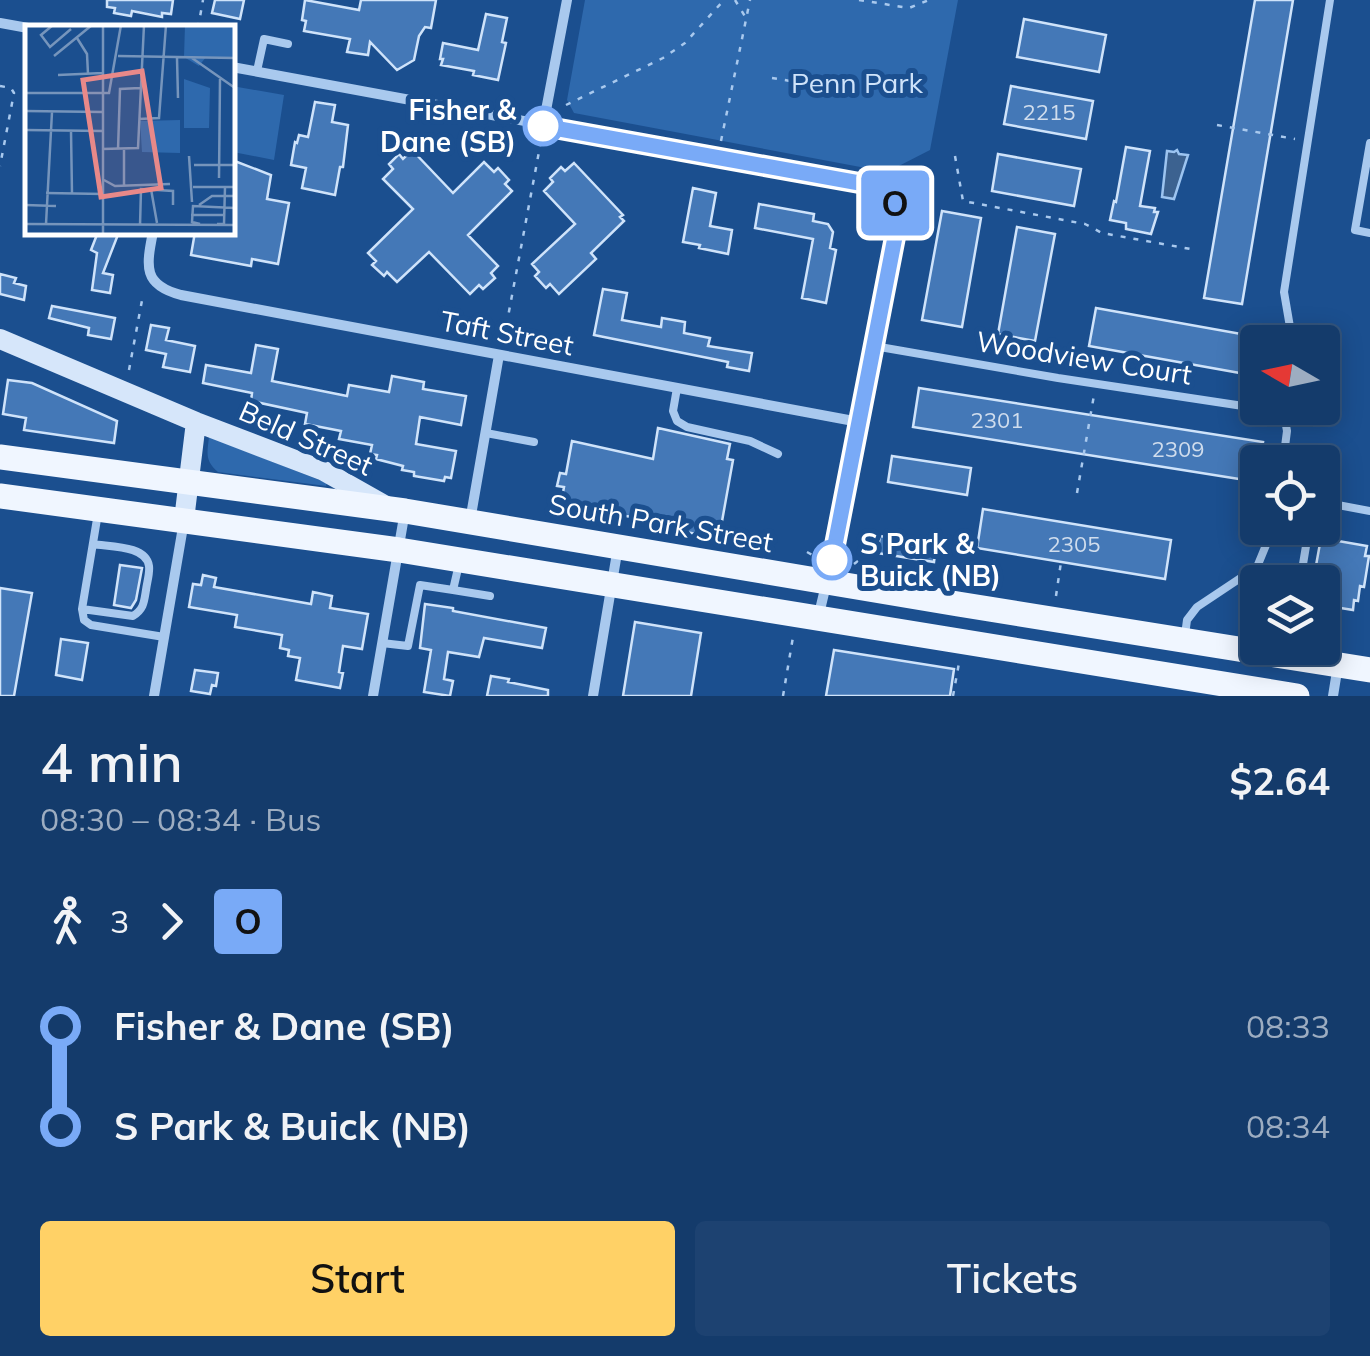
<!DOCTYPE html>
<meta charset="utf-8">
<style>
body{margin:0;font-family:Mulish,sans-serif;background:#1d4271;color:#f1f3f6;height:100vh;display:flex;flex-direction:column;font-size:38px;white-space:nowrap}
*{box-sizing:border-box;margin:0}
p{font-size:32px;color:#9dadc1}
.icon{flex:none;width:55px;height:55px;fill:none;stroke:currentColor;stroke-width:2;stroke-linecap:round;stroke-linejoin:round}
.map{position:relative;height:696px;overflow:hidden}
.sheet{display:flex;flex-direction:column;background:#143b6b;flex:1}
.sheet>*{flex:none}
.badge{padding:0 20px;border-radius:8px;font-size:35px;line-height:65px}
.needle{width:65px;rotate:279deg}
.controls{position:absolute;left:1240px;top:325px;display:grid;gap:20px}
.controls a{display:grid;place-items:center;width:100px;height:100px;border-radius:10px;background:#143b6b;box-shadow:0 5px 25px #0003,0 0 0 2px #33557e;font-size:50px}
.map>.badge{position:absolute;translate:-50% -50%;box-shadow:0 0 0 5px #fff}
.legs{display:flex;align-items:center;gap:15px;height:110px;padding:0 40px;font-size:32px}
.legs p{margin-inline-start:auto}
.overview{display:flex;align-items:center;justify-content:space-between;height:170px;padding:0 40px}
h1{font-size:55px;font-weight:600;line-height:75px}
.cta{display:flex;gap:20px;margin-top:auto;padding:20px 40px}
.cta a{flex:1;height:115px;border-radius:10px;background:#ffd166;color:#111;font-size:40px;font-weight:600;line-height:115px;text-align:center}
.cta a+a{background:#1d4271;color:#f1f3f6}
ul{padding:0 40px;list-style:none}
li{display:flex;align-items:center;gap:35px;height:100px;font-size:38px}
li i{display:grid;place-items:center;width:15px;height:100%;margin:0 12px;background:currentColor}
li i::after{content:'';width:25px;height:25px;margin:-12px;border:8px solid;border-radius:50%;background:#143b6b}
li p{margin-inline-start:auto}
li:first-child i{background:linear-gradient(#0000 50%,currentColor 0)}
li:last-child i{background:linear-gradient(currentColor 50%,#0000 0)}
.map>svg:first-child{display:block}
.green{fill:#2e69ad}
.water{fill:#3c6290;stroke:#9cc4f0;stroke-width:2.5}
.building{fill:#4478b7;stroke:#cfe3fa;stroke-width:2.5}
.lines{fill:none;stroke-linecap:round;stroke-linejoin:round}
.path{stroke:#a9c9ee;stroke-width:2.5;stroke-dasharray:5 8;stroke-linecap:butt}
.lane{stroke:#a9c9ee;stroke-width:8}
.street{stroke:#a9c9ee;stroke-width:10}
.secondary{stroke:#d6e6fa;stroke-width:20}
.primary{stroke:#f0f6ff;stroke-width:25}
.line-1-casing{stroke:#fff;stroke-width:22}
.line-1{stroke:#79aaf7;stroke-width:15}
.stop-1-dot{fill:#fff;stroke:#79aaf7;stroke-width:5}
.labels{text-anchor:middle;stroke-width:10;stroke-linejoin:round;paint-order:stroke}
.number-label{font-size:22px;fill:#d0dded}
.park-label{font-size:28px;fill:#cfe3fa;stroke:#1b4f8f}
.stop-label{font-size:28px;font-weight:bold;fill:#fff;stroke:#1b4f8f;text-anchor:end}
.street-label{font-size:28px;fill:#fff;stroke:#1b4f8f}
.inset-road{fill:none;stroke:#7695bc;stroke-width:2.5}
.view{fill:#e88989;fill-opacity:0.15;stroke:#e88989;stroke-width:5}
.inset-edge{fill:none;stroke:#fff;stroke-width:5}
</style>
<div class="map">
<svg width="1370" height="696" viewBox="0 0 1370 696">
<rect width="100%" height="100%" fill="#1b4f8f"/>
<path class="green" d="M585,0H958L930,150L887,172L574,113L567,100Z
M232,86L284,95L274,160L233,152Z
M209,437L327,483L326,486L218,472C205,461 207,454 209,437Z"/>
<path class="water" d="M1177,150L1179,154L1188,155L1174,199L1162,197L1167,151L1174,152Z"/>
<path class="building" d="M107,0H173L171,14L162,13V17L132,11L131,16L114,13L115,8L107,7Z
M215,0H244L240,19L212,13Z
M305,0L359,10L361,0H436L431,28L425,27L419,36L414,60L397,70L370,42L368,55L347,52L350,39L304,31L306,21L302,20Z
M1255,0H1293L1242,304L1204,298Z
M486,14L507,18L502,42L506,43L498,80L473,75L474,71L441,65L443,59H440L443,43L478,50Z
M1024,19L1106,35L1099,72L1017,57Z
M1011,86L1093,101L1086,139L1004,124Z
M315,102L335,105L332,122L348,125L343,167H340L335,195L302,188L306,168L291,165L295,142L297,143L299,135L308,137Z
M1126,147L1150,151L1140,206L1155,208L1154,212H1158L1151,234L1126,229V223L1110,220L1114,201L1116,202Z
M412,150L453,193L484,162L494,172L498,168L509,180L505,184L512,191L468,235L498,266L491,273L495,278L483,289L479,285L470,294L429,252L397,282L387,272L384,276L372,265L376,261L368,253L413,209L383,179L393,169L389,164L399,154L403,159Z
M998,154L1081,169L1074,206L992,191Z
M232,160L271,175L267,199L289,203L278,264L252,259L251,266L191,255L195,232H232Z
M574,163L623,215L620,217L624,221L591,253L596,259L559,294L550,284L546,288L535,276L539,272L532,264L575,224L544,191L553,182L550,178L561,167L565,171Z
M693,188L716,193L710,226L732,230L728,254L699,248L700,245L683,242Z
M759,204L814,214L813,221L828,224L833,232L830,248L836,250L826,303L802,298L813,239L755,228Z
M942,211L981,218L962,327L922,320Z
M1017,227L1055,234L1035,341L998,334Z
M98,232H119L103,273L113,275L110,293L92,290L97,253L91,250Z
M0,274L16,278L14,283L26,286L24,300L0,294Z
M603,289L627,293L622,320L661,327L662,318L685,322L684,333L710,338L708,346L752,353L749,371L727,367L728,362L594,335Z
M52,306L115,318L111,339L88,335L89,328L49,318Z
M1096,308L1258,337L1251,375L1089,346Z
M151,325L169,328L166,340L195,346L190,372L163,367L166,354L146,350Z
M256,345L278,349L272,381L347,396L349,385L389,392L392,376L424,382L423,389L466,396L461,425L420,417L416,444L456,451L451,478L445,477L444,481L414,476V472L402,470L403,466L376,459L377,455L370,454L372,445L339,439L341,431L305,424L307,413L251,401L252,393L203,383L206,365L251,373Z
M8,380L32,383L117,421L114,443L24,430L26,418L3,414Z
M919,388L1263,442L1259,462H1258V482L913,427Z
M658,428L730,444L727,459L733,460L719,538L641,524L642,519L599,511L598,515L560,508L564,487L557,486L560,473L566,474L572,441L653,459Z
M892,456L971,468L967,495L888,482Z
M983,509L1171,540L1165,579L977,548Z
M880,536L936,545L934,562L877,553Z
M1321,538L1367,546L1365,556H1369L1364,587L1360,586L1358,601L1354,600L1353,610L1322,605V582H1313Z
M120,565L142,568L136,600L131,608L114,605Z
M203,575L216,578L214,587L311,604L313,592L332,596L330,608L368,614L362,649L343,646L339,672L343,673L340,688L296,680L300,658L288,656L289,650L280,648L282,635L235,627L237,615L189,607L193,584L201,585Z
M0,588L32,593L14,696H0Z
M425,604L453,608V611L546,628L542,648L484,638L479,657L448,652L444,679L453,681L450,696L424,692L431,650L420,648Z
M635,622L701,633L691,696H623Z
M61,639L88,643L82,680L56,675Z
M834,650L954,669L950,696H826Z
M195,670L218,673L216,686L212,685L210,694L191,691Z
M491,676L509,679L508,682L548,690V696H487Z"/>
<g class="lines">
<path class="path" d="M735,0L746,18
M859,0L909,8L929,0
M198,28L203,0
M772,78L821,86
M0,86L11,88L14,93L0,166
M566,105L663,58L685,43L724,0
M1217,125L1295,139
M721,141L750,0
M955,156L963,201L1085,224L1102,233L1196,250
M504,338L541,141
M129,370L143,295
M1077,493L1094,395
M807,552L814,556
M854,564L858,561
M1056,596L1061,562
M783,696L793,637
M953,696L959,663"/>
<path class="lane" d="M257,71L264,39L288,44
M1370,143L1355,230L1370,233
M1288,342L1290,327L1284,292L1330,0
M874,346L1058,378L1283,412
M677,388L673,411L677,421L687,427L750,441L778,454
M486,433L534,442
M1283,462L1287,431L1283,408
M1322,505L1327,503L1370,511
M98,513L82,609L84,620L91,625L164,637
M1300,582L1309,528
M453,590L490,596
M82,609L133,616C144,609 144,602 146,590C147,582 150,573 149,566C146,545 109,547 93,544
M1185,635L1187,620L1197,607L1257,567L1273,528
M382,643L408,646L420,585L453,590L459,564"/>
<path class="street" d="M0,23L28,28
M232,67L876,186C897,197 897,210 895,232L832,560L818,618
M543,126L567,0
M153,232C146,267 143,285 181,295L859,422
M470,521L499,355
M154,696L184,521
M373,696L405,511
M593,696L618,547
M1333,696L1338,665"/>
<path class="secondary" d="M0,339L196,422L184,520
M196,422L324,471L386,506"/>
<path class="primary" d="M0,457L405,511L958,604L1370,670
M0,496L399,550L1297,696"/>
</g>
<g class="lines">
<defs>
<path id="line-1" d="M543,126L876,186C897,197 897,210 896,232L832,560"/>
</defs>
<use href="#line-1" class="line-1-casing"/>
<use href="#line-1" class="line-1"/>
</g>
<g class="stop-1-dot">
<circle cx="543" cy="126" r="18"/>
<circle cx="832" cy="560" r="18"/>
</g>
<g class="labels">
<g class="number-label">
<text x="1049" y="120">2215</text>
<text x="997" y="428">2301</text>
<text x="1178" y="457">2309</text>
<text x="1074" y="552">2305</text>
</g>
<g class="park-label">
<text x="857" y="93">Penn Park</text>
</g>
<g class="stop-label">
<text x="516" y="120">Fisher &amp;<tspan x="516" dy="32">Dane (SB)</tspan></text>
<text x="860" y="554" text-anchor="start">S Park &amp;<tspan x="860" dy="32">Buick (NB)</tspan></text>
</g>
<g class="street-label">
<text transform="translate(507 333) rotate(11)" y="10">Taft Street</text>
<text transform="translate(1084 358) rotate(9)" y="10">Woodview Court</text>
<text transform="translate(306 438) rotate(24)" y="10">Beld Street</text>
<text transform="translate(661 523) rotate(10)" y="10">South Park Street</text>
</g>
</g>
<g transform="translate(25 25)">
<rect width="210" height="210" fill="#1b4f8f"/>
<path d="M160,0H210V32H181L174,41L159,32ZM159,54L185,63L184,103H159ZM155,95V128L117,127L115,96Z" fill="#2e69ad"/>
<path class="inset-road" d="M28,0L16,10L25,22L46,4M78,0V210M52,13L62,29L63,49M29,31L67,0M93,31L210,33M152,33L153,73M167,33L210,63M33,50L78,48M0,68H84L96,0M0,86L79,87M114,94L134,93L141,0M0,105L78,106M46,106L47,169M77,124L113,123L119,0M93,125L95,64L115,63M164,131L167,177M169,140H210M194,153L195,54M79,155L90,161L145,159M99,161V125M168,162H210M126,164L132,198M21,168L79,169M0,180L31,181M174,180L187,171H210M166,190H200M0,199L210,200M21,199L27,87M175,199L167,197L168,181L210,183M192,199H199L200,162M115,201L116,164L148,166V180"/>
<path class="view" d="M117,46L136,163L76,172L58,55Z"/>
<rect width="210" height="210" class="inset-edge"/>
</g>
</svg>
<div class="controls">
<a><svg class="needle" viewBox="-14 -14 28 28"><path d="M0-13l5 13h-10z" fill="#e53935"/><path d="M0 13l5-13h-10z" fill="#9dadc1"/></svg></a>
<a><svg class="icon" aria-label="locate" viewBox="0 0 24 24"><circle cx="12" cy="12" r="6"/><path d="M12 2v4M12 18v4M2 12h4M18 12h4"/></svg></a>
<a><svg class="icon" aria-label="layers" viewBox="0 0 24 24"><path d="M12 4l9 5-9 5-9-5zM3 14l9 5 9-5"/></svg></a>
</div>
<b class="badge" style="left:895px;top:203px;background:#79aaf7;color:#111">O</b>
</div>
<section class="sheet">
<div class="overview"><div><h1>4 min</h1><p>08:30 – 08:34 · Bus</p></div><b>$2.64</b></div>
<div class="legs"><svg class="icon" aria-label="walk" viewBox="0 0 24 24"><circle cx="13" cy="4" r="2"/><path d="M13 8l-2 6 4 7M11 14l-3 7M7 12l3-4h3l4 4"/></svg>3<svg class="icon" aria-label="forward" viewBox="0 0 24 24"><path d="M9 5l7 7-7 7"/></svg><b class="badge" style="background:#79aaf7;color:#111">O</b></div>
<ul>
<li><i style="color:#79aaf7"></i><b>Fisher &amp; Dane (SB)</b><p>08:33</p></li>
<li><i style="color:#79aaf7"></i><b>S Park &amp; Buick (NB)</b><p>08:34</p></li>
</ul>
<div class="cta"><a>Start</a><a>Tickets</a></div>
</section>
